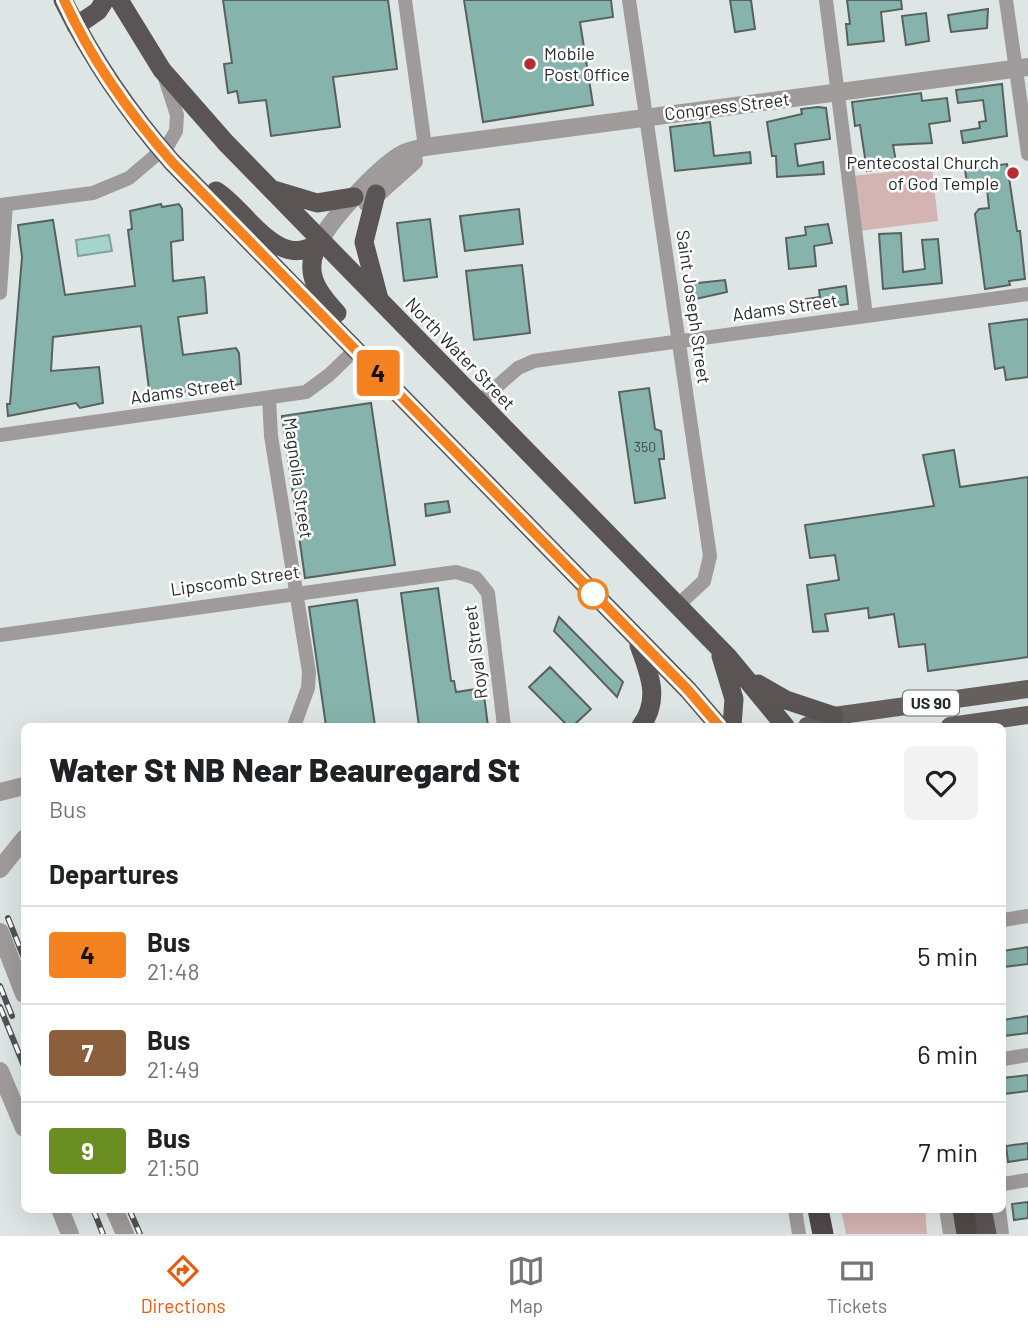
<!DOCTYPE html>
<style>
body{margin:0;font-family:Barlow,sans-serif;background:#f2f2f2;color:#202124;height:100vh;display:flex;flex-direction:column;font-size:26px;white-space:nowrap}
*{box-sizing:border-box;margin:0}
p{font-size:23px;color:#757577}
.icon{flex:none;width:38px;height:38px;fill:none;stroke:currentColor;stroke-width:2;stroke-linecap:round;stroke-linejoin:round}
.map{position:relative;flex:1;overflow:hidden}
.sheet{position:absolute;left:21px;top:723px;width:985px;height:490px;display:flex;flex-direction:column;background:#fff;border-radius:10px;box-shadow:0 7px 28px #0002}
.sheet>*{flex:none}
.badge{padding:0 14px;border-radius:5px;font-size:24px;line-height:46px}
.map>.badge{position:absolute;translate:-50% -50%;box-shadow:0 0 0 4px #fff}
h2{padding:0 28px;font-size:26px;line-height:63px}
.round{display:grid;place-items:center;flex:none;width:74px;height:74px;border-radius:10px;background:#f2f2f2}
.overview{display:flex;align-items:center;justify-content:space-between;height:119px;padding:0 28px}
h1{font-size:33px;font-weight:800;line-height:52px}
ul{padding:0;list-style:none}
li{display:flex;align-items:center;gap:21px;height:98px;padding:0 28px;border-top:2px solid #e0e0e0}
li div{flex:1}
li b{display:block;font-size:26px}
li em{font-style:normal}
li .badge{min-width:77px;font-weight:700;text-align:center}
.tabs{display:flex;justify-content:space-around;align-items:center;height:98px;border-top:2px solid #e0e0e0;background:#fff;font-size:19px;color:#757577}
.tabs a{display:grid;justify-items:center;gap:4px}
.tabs .current{color:#ea580c}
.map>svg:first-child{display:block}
.green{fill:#d4b4b2}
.water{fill:#a5d4cd;stroke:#7fa19c;stroke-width:2}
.building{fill:#86b4ad;stroke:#59615f;stroke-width:2}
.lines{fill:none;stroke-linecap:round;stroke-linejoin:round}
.minor{stroke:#9e9b9a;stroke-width:14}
.tertiary{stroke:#9e9b9a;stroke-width:18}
.primary{stroke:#655f5e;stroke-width:18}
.trunk{stroke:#5b5454;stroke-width:19}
.motorway{stroke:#514949;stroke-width:21}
.rail-casing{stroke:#4f5453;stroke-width:6}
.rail{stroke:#fff;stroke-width:3.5;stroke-dasharray:10;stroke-linecap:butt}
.line-casing{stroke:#fff;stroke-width:16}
.line{stroke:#f58220;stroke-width:10}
.poi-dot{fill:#bb2b36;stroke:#fff;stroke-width:2.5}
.stop-dot{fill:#fff;stroke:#f58220;stroke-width:3.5}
.labels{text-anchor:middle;stroke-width:5;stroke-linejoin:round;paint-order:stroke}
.number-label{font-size:14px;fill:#3f4d4b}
.shield{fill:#fff;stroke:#686b6a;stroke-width:2}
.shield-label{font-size:16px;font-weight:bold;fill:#272b2a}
.poi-label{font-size:18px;fill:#272b2a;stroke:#fff;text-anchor:start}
.street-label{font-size:18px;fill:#272b2a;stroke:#fff}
</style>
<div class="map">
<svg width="1028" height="1234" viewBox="0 0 1028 1234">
<rect width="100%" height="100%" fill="#dde6e5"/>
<path class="green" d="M932,167L938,221L859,231L852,176Z
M841,1209H925L927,1234H846Z"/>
<path class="water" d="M109,235L112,251L78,256L76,240Z"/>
<path class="building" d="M223,0H388L397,69L333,77L340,127L271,136L266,100L239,103L237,91L228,93L224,64L232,63Z
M464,0H611L613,17L580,22L593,105L483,122Z
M730,0H751L755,29L735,32Z
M847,0H901L902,9L881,12L884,41L848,45L846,24H850Z
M988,9L987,28L951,32L948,15Z
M926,13L929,41L906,45L902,16Z
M1002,84L1007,136L963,143L961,131L980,128L979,122L986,121L983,100L958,103L956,90Z
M921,93L922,101L947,98L950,121L929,124L932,143L893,145L897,167L867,171L860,125L855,126L852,102Z
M818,107L826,108L830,139L795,144L798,166L823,162L824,174L777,177L776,156H772L767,122L802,114L801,109Z
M710,122L714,156L750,152L751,163L675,171L670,127Z
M1007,164L1017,231H1020L1025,279L1009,281L1010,285L985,289L975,214L979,209L989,208L987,189L968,191L965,169Z
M161,204L162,207L179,204L182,209L183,240L171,242L173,281L204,277L205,283L207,313L178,317L183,355L236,348L239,353L241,384L150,397L141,326L53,337L51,371L99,367L103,403L80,408L76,403L8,416L7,404H10L22,257L18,225L53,220L65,295L135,286L128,230L132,229L130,211Z
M519,209L523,244L465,251L460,216Z
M430,219L437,277L404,281L397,223Z
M828,224L832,243L814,246L816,266L789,269L786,238L806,235L805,227Z
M901,233L903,272L925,269L922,240L938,239L942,283L883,289L879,234Z
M522,265L530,333L474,340L466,271Z
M725,280L727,292L691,300L689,284Z
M846,286L848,304L808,310L806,299L820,297L819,290Z
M1028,319V377L1006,380L1004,367L995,369L989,324Z
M649,388L655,429L661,431L664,455V459H659L665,498L635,503L619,392Z
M371,403L395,565L305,578L282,416Z
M954,450L960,487L1028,477V657L928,671L925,644L899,647L894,614L869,618L868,608L825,614L828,631L813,632L807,585L839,580L835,555L810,558L805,525L934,506L923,455Z
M448,501L450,512L426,516L425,504Z
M438,588L451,681H454L456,692L483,688L488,726H419L401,593Z
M357,600L375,726H326L309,607Z
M559,617L623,682L617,697L554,631Z
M550,667L591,709L573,726H568L529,687Z
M1028,947V964L1003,967V951Z
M1028,1016V1033L1003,1036V1020Z
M1028,1075V1091L1003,1094V1078Z
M1028,1143V1159L1008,1162L1006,1146Z
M1028,1202V1218L1014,1220L1012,1204Z"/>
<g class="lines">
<path class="minor" d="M405,0L425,147
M629,0L710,556L704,581L676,607
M826,0L866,316
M1006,0L1028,154
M0,205L93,193L129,178L168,145L176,131L177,115L165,78
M0,293L6,204
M269,398L271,436L309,672L308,688L294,726
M478,403L518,368L534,361L1028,294
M0,435L306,392L329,375L355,350
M0,635L456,572L476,578L488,593L504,726
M1003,920L1028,916
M1003,1059L1028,1055
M1003,1184L1028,1180
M795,1209L799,1234
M946,1209L950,1234
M999,1209L1002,1234"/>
<path class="tertiary" d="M367,203L414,161
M320,241C332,218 380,165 404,153C410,150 418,149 425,147L1028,67
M0,792L24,786
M0,869L24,839
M0,932L24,994
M0,1071L24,1128
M60,1209L70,1234
M114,1209L125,1234"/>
<path class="primary" d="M807,726L834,716L1028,689
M950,726L1028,715"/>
<path class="trunk" d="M63,0C92,59 129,113 172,162L688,690L719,726
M119,0L162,70L226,143L729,658L785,726
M76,26L98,11L105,0
M274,190L317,203L354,197
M216,191C246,209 279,275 320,241
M376,194L364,242L379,299
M320,241C302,270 316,291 337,313
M639,645C649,673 661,699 641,726
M721,656L734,699L732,726
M758,684L786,700L834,716
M982,1209L987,1234"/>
<path class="motorway" d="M818,1209L823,1234
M963,1209L967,1234"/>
<defs>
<path id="rail" d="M8,918L24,958
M0,986L12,1016
M0,1007L24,1066
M93,1209L103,1234
M129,1209L140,1234"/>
</defs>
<use href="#rail" class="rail-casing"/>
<use href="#rail" class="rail"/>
</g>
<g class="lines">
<defs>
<path id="line" d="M64,0C91,59 129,113 172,162L688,690L719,726"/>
</defs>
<use href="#line" class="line-casing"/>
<use href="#line" class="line"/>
</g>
<g class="poi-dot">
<circle cx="530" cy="64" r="7"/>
<circle cx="1013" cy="173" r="7"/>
</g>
<circle class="stop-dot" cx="593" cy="594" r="14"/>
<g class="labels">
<g class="number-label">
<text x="645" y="452">350</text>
</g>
<rect class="shield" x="903" y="690.5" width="56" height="25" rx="5"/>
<g class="shield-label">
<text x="931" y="709">US 90</text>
</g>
<g class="poi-label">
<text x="544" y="60">Mobile<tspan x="544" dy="21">Post Office</tspan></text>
<text x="999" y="169" text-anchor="end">Pentecostal Church<tspan x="999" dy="21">of God Temple</tspan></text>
</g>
<g class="street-label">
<text transform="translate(727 107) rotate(-7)" y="6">Congress Street</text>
<text transform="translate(693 307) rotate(82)" y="6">Saint Joseph Street</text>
<text transform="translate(785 308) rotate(-8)" y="6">Adams Street</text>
<text transform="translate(460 354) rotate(46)" y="6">North Water Street</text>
<text transform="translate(183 391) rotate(-8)" y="6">Adams Street</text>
<text transform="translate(298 478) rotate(82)" y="6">Magnolia Street</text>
<text transform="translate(235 581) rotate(-8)" y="6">Lipscomb Street</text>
<text transform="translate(476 652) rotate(-97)" y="6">Royal Street</text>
</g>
</g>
</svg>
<b class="badge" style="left:378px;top:373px;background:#f58220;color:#111">4</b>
<section class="sheet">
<div class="overview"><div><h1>Water St NB Near Beauregard St</h1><p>Bus</p></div><a class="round"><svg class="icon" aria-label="heart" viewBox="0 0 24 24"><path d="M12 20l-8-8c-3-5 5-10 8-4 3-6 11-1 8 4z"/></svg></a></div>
<h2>Departures</h2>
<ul>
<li><span class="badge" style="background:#f58220;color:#111">4</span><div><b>Bus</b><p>21:48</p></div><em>5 min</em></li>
<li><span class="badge" style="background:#8b5e3c;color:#fff">7</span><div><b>Bus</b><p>21:49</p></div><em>6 min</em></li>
<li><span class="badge" style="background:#6b8e23;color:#fff">9</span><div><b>Bus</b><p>21:50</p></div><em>7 min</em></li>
</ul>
</section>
</div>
<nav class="tabs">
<a class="current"><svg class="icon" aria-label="directions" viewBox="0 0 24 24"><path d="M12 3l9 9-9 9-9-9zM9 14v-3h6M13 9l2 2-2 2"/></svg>Directions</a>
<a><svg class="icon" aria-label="map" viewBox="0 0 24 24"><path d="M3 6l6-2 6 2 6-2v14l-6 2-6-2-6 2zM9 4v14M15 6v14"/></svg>Map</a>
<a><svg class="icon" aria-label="tickets" viewBox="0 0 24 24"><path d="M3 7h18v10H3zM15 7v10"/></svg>Tickets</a>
</nav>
